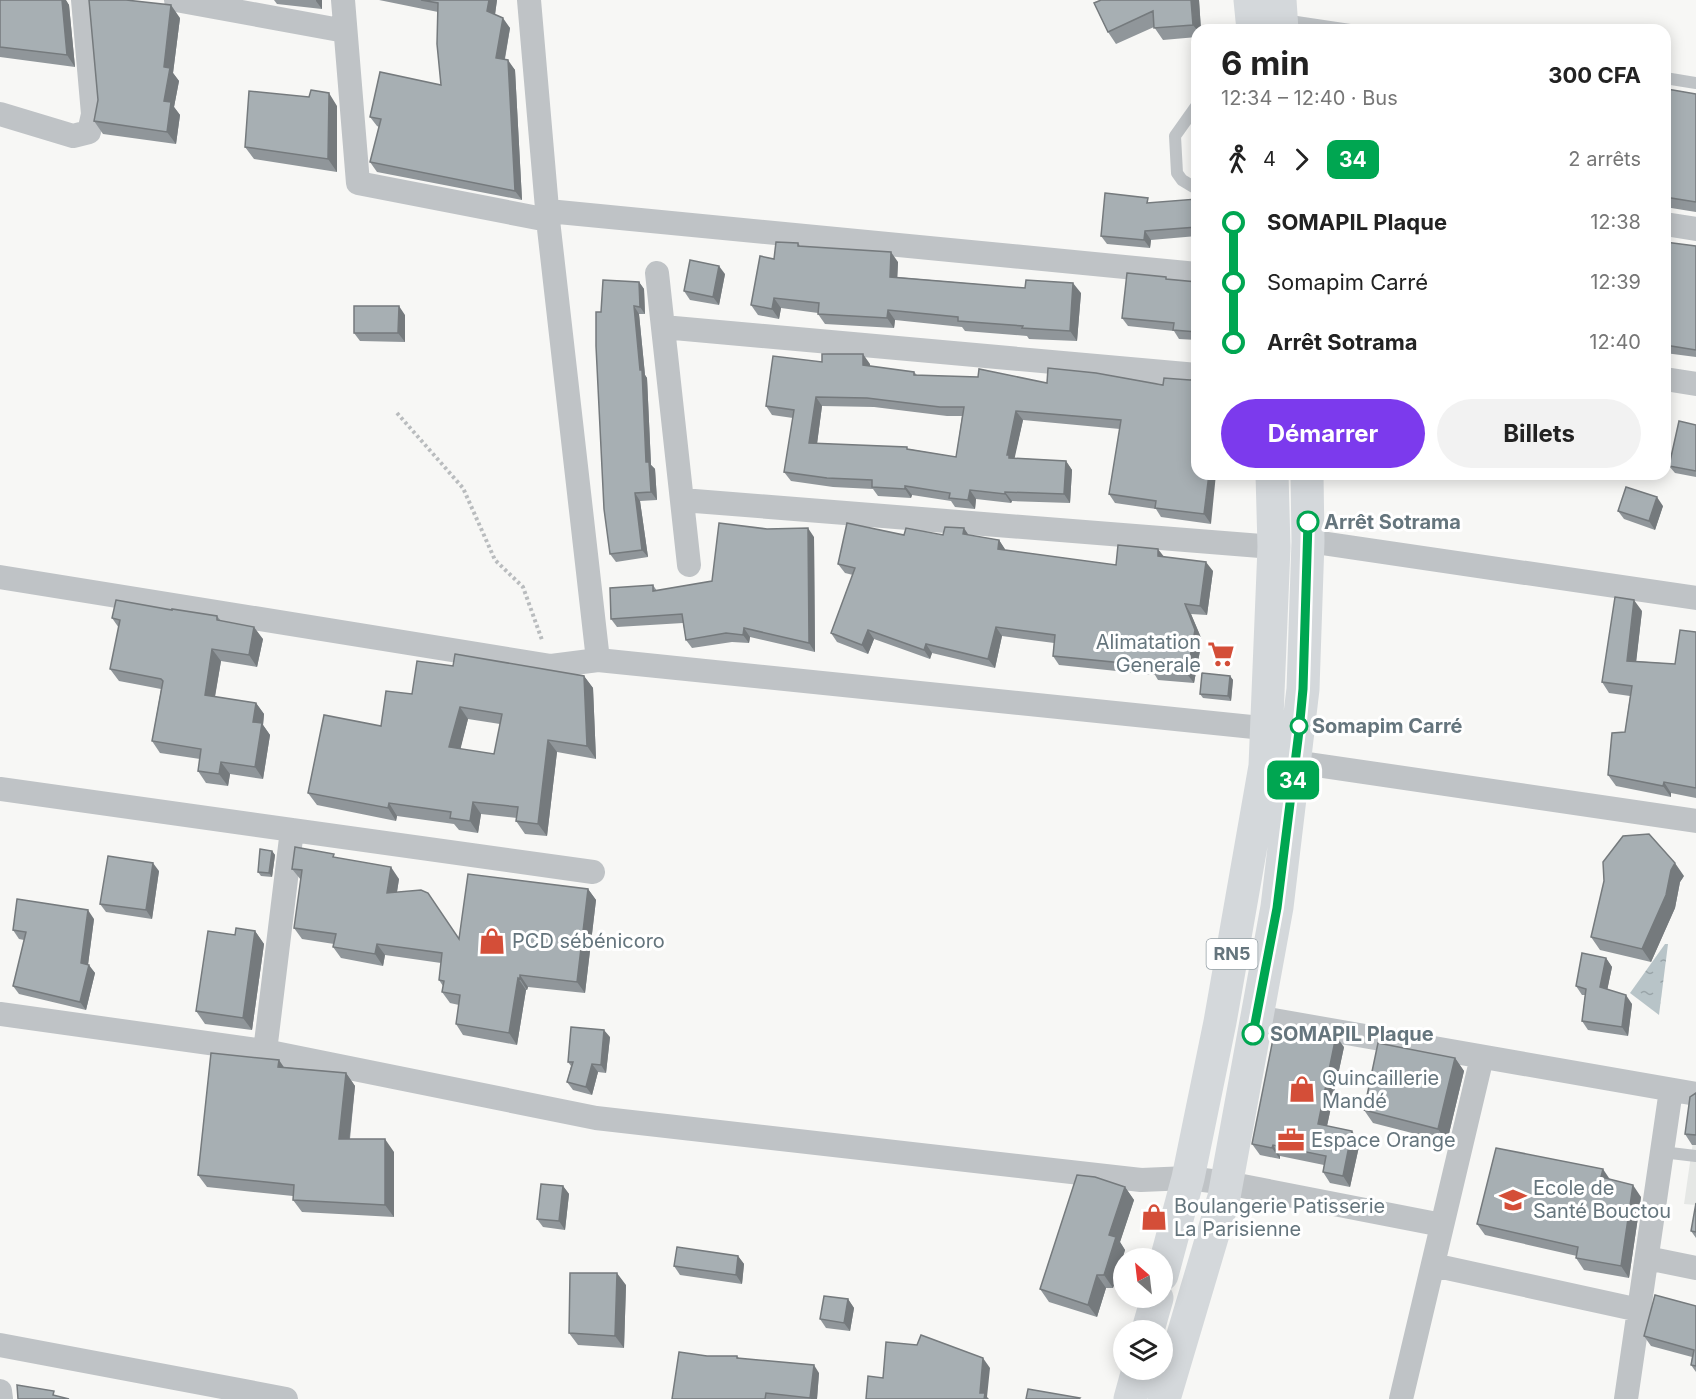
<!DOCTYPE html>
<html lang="fr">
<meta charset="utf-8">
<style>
body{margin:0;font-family:Inter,sans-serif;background:#f2f2f2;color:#222;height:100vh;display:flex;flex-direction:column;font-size:22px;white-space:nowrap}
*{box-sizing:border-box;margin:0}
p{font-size:20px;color:#767676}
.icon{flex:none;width:33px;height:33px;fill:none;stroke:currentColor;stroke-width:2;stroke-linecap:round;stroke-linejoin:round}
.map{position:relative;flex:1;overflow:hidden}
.sheet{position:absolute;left:1191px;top:24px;width:480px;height:456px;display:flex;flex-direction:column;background:#fff;border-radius:18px;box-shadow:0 3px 15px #0003}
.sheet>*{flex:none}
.badge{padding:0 12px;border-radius:9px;font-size:21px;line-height:39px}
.needle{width:39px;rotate:332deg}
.fabs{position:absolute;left:1113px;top:1248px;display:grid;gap:12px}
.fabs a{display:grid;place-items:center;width:60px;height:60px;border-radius:50%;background:#fff;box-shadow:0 3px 15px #0003;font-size:30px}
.map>.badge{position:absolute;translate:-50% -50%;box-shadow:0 0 0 3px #fff}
.legs{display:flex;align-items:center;gap:9px;height:66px;padding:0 30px;font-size:20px}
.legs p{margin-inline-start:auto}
.overview{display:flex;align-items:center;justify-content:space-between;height:102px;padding:0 30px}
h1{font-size:33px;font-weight:700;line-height:45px}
.primary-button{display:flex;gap:12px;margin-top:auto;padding:12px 30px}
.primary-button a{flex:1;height:69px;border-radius:36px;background:#7c3aed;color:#fff;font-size:24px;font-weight:700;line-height:69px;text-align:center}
.primary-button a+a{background:#f2f2f2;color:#222}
ul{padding:0 30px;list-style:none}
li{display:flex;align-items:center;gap:21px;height:60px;font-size:22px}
li i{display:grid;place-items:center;width:9px;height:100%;margin:0 8px;background:currentColor}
li i::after{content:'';width:15px;height:15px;margin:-8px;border:4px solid;border-radius:50%;background:#fff}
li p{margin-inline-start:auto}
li:first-child i{background:linear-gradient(#0000 50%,currentColor 0)}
li:last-child i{background:linear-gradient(currentColor 50%,#0000 0)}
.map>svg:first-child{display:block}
.built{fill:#e5e7e5}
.water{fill:url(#water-ripples)}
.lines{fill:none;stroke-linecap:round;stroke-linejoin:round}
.path{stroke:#b9bcbe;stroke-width:4;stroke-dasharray:3 3;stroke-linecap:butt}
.lane{stroke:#bfc3c6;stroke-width:12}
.street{stroke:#bfc3c6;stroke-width:24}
.highway{stroke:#d4d8db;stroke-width:33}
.wall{fill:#90969a;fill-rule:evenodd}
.shaded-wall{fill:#757a7d}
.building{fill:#a7afb3;stroke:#757a7d;stroke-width:1.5;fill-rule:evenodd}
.line-1-casing{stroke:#fff;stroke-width:14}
.line-1{stroke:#00a651;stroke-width:9}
.stop-1-dot{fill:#fff;stroke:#00a651;stroke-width:3}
.labels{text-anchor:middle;stroke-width:6;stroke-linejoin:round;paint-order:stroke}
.shield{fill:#fff;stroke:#939ea4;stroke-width:1.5}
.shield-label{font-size:18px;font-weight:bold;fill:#65757d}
.stop-label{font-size:20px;font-weight:bold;fill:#65757d;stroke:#fff;text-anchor:start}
.poi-label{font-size:20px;fill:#65757d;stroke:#fff;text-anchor:start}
</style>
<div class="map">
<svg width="1696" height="1399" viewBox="0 0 1696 1399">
<defs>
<pattern id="water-ripples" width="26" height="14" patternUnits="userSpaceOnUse" patternTransform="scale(1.5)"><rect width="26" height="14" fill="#b8c4c8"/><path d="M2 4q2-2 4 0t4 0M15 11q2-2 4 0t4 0" fill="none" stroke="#99a4a8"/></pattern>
</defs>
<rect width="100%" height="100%" fill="#f7f7f5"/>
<path class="built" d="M1696,1121V1205L1684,1204Z"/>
<path class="water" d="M1665,944H1668L1659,1015L1630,993Z"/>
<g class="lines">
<path class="path" d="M397,413L463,488L495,560L523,587L542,640"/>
<path class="lane" d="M1283,20L1350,30
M1665,78L1696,83
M1197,105L1175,136L1177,173L1182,180L1197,189
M1662,1152L1696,1156"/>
<path class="street" d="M176,0L345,31
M343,0L358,183L548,220
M529,0L548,220L598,660
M0,114L73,136L89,132L93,114L83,0
M548,211L1197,274
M1665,224L1696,229
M657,273L689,565
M663,327L1197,375
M1665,379L1696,384
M682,500L1274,547
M1308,541L1696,598
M0,577L551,666L598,660L1282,730
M1295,762L1696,821
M0,789L593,872
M0,1014L265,1051L596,1118L1141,1180L1188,1178L1227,1183L1442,1225
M1256,1017L1696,1094
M265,1051L292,830
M1647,1258L1696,1268
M1433,1265L1639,1310
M0,1345L286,1399
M0,1391L1,1399
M1401,1399L1482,1057
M1626,1399L1671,1090"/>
<path class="highway" d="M1250,0L1253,30
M1280,0L1282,30
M1162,1275L1188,1178L1220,1022L1265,766L1274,547L1272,474
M1148,1330L1157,1298
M1130,1399L1138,1370
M1164,1399L1224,1197L1277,907L1303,689L1308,541L1307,474"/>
</g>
<path class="wall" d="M0,0L66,1L69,5L75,67L0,57Z
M274,0H322V9L277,4Z
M379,0H497L495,15L510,28L505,59L515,70L522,200L377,172L370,162L379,127L377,126L370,117L441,85L438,12Z
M1199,0L1201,30H1197V37L1163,40L1154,27L1116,44L1108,32L1094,3Z
M180,18L173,73L179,81L174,107L180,115L176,144L103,134L94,121Z
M1665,91L1696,94V212L1665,207Z
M337,106V172L254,159L245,147Z
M1197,199V236L1151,240L1150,248L1107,244L1101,236Z
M1665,242L1696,246V357L1665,353Z
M798,243L801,247L898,262L897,277L1081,293L1077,341L1029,339L1027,336L965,331L962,327L895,320L894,328L825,324L818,314V313L781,308L779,319L758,315L751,305L774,259Z
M725,274L719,305L690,300L684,291Z
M1167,279L1197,282V340L1179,339L1174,331L1128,326L1122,318Z
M639,282L644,289L645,314H639L645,375L647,378L651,465L655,469L657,500L640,501L648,557L616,562L610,554L601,312Z
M405,315V342L360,341L354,333Z
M822,362L870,364V366L914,372L917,375L1047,383L1163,385L1211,524L1161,517L1156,509L1115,503L1109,494L1120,429L1023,420L1014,458L1066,461L1072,470L1070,503L1012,501L1011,503L976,499L975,509L955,507L951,501L912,495L911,498L878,496L873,489L833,487L791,481L784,472L793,418L772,415L766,406ZM822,406L874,407L947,416H962L956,457L909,449L817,443Z
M1696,425V477L1675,473L1669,466Z
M1663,506L1655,530L1624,519L1618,511Z
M904,535H969L999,540L1005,550L1116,565L1164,557L1213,571L1207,615L1191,614L1202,640L1194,683L1158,680L1155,675L1059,665L1053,656L1054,643L1002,636L995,668L932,653L930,659L874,639L868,654L837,642L831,633L853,575L845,573L838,564Z
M814,537L815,652L750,637L749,643L732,642L692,648L686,640L683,623L617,627L611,619L653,585L657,591L712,581Z
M172,610L217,616L221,621L263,639L257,667L221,661L215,697L256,703L264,714L263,725L270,735L263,779L230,774L228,786L206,783L198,771L200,759L160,753L152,741L161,689L119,681L110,669L119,628L112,618Z
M1642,611L1636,661L1675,664L1696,632V798L1671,793V797L1616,786L1608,775L1625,732L1630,696L1609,693L1602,682Z
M453,666L584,676L593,688L596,759L557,752L547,836L525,834L516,821L517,818L481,814L478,833L459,830L454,824L397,816L396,821L317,805L308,793L381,726L412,694ZM468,719L500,724L494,754L460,749Z
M1230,676L1233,680L1231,701L1203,698L1200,694Z
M272,851L275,855L272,877L261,876L258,872Z
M336,858L399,879L397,892L459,938L588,889L596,900L585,993L528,987L527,990H526L517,1045L463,1035L456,1024L459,1005L450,1003L442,992L443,986L439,980L441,963L385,955L383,966L341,958L333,947L334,944L302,939L294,928L301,880L292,869Z
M159,871L152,919L106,912L100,904Z
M1684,876L1680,882L1675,908L1651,962L1600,950L1591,937Z
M94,919L88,965L95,973L86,1010L19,994L13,986L24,940L19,939L13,930Z
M255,931L264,944L252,1030L205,1024L196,1011L235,935Z
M1606,958L1612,967L1607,990L1632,1004L1628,1036L1588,1030L1582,1021L1585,995H1582L1576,986Z
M610,1037L606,1073L598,1072L592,1095L573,1090L567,1082L571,1066L568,1062Z
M1344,1047L1327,1126L1360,1142L1350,1187L1330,1183L1323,1172L1324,1165L1280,1156V1159L1260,1155L1252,1144Z
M1455,1058L1464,1071L1447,1142L1373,1123L1364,1110Z
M284,1067L346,1073L355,1086L350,1139L394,1152V1217L302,1212L293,1200V1196L207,1187L198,1175Z
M1696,1093V1145H1692L1685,1134Z
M1610,1180L1641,1197L1629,1278L1584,1270L1576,1258L1577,1256L1485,1235L1477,1224Z
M563,1186L569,1194L565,1230L543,1227L537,1219Z
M1125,1187L1134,1200L1120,1242L1125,1250L1113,1288H1106L1097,1317L1049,1302L1040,1289Z
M1696,1203V1238L1691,1231Z
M738,1256L744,1264L742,1284L680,1275L674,1266Z
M626,1285L624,1348L578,1345L569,1333Z
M848,1299L854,1308L850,1331L826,1328L820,1319Z
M1696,1306V1372L1691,1365L1692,1357L1651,1346L1644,1336Z
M707,1356H737L739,1358L819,1373L817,1399H672Z"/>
<path class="shaded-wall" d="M62,0H66L69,5L75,67L67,55Z
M316,0H322V9L316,1Z
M489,0H497L494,21L487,11Z
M1191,0H1199L1201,30H1197L1193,25Z
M171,5L180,18L173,73L179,81L174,107L180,115L176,144L167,132L164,101V67Z
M503,18L510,28L503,68L496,58Z
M508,60L515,70L522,200L515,191Z
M329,93L337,106V172L328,159Z
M1145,231L1151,240L1150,248L1144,240Z
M891,252L898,262L897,287L890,277Z
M719,266L725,274L719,305L713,297Z
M639,282L644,289L645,314L640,307Z
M1073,283L1081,293L1077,341L1070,331Z
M774,298L781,308L779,319L772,309Z
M399,306L405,315V342L398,333Z
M634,306L639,314L645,375L647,378L651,465L655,469L657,500L651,492L646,462L640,370Z
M888,310L895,320L894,328L887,318Z
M863,354L870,364L869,375L863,365Z
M816,397L822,406L816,452L809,443Z
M1016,411L1023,420L1014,461L1016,467L1007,455Z
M1066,461L1072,470L1070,503L1064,494Z
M1209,474H1216L1211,524L1204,514Z
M905,486L912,495L911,498L905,489Z
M970,490L976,499L975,509L968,500Z
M1005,492L1012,501L1011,503L1005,494Z
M635,493L640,501L648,557L642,550Z
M1657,497L1663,506L1655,530L1649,521Z
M808,528L814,537L815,652L809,643Z
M964,528L970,537L963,534Z
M999,540L1005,549L1004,558L998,549Z
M1158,549L1165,558L1158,556Z
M1206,562L1213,571L1207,615L1200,606Z
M1634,600L1642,611L1635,672L1627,661Z
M1185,604L1191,614L1202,640L1194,683L1187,674Z
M254,627L263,639L257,667L249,655Z
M996,627L1002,636L995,668L988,659Z
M744,628L750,637L749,643L743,635Z
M868,630L874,639L868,654L862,645Z
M926,644L932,653L930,659L924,650Z
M212,649L221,661L213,707L205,695Z
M584,676L593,688L596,759L587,746Z
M1230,676L1233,680L1231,701L1228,696Z
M256,703L264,714L263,725L270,735L263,779L255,767L253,722Z
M460,707L468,719L458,759L449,747Z
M548,740L557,752L547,836L538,824Z
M221,762L230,774L228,786L219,774Z
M1664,782L1671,793V797L1663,786Z
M473,802L481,814L478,833L470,821Z
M389,803L397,816L396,821L388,808Z
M272,851L275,855L272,877L269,873Z
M153,863L159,871L152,919L146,910Z
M1675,863L1684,876L1680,882L1675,908L1651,962L1642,949L1671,870Z
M391,867L399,879L395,904L387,893Z
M588,889L596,900L585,993L577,982Z
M88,910L94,919L87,972L81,963Z
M255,931L264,944L252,1030L243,1018Z
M377,944L385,955L383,966L375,954Z
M1606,958L1612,967L1606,996L1600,987Z
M89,965L95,973L86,1010L80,1002Z
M520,975L528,987L527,990L520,979Z
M518,978L526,990L517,1045L509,1033Z
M1626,995L1632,1004L1628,1036L1622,1027Z
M604,1030L610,1037L606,1073L601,1065Z
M1336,1036L1344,1047L1325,1135L1318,1124Z
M1455,1058L1464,1071L1447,1142L1438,1129Z
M279,1060L288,1073L278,1067Z
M592,1064L598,1072L592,1095L586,1087Z
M346,1073L355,1086L348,1152L339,1139Z
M1352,1131L1360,1142L1350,1187L1343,1176Z
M385,1139L394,1152V1217L385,1205Z
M1273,1145L1280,1156V1159L1272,1148Z
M1603,1169L1611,1181L1601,1177Z
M1633,1185L1641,1197L1629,1278L1621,1266Z
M563,1186L569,1194L565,1230L559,1221Z
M1125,1187L1134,1200L1120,1242L1125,1250L1113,1288L1104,1275L1109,1235Z
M738,1256L744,1264L742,1284L736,1275Z
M617,1273L626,1285L624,1348L615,1336Z
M1097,1275L1106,1288L1097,1317L1088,1305Z
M848,1299L854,1308L850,1331L844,1323Z
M983,1358L990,1368L987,1397L989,1399H984L980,1393Z
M814,1365L819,1373L817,1399H811L810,1398Z"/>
<path class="building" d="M0,0H62L67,55L0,47Z
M89,0H126L171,5L164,67L170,68L164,101L171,102L167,132L94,121L98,100Z
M421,0H489L487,11L503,18L496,58L508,60L515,191L370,162L381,119L370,117L380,72L441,85L437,44L438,3Z
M1101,0H1191L1193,25L1154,28L1153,11L1108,32L1094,3Z
M1667,89L1696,94V202L1665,197V91H1666Z
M311,90L329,93L328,159L245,147L249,91L309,97Z
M1105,193L1148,198L1147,203L1197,199V227L1145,231L1144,240L1101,236Z
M776,242L798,243V246L891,252L890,277L1025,288L1026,280L1073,283L1070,331L1022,328L1023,326L958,321V317L888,310L887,318L818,314L819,303L774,298L772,309L751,305L760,256L774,259Z
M1665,242L1696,246V350L1665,345Z
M690,260L719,266L713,297L684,291Z
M1127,273L1166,277V279L1197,282V332L1173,330L1174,323L1122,318Z
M603,280L639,282L640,307L634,306L640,370H642L646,462H649L651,492L635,493L642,550L610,554L604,509L596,346V312H601Z
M354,306H399L398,333H354Z
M822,354H863V365L914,372V375L978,377L979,369L1047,383L1048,368L1096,373L1163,385L1164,378L1190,380L1197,379V474H1209L1204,514L1155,508L1156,501L1109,494L1121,420L1016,411L1007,455H1009V458L1066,461L1064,494L1005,492V494L970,490L968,500L949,498L950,493L905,486V489L872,487V480L827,478L784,472L794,410L766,406L773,356L822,362ZM816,397L867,398L940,407H964L956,457L907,449V447L809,443Z
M1679,421L1696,425V471L1669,466Z
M1626,487L1657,497L1649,521L1618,511Z
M719,523L767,529L808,528L809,643L744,628L743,635L726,633L686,640L682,614L611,619L610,588L653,585V591L712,581Z
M847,523L904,535L906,528L943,535L945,527L964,528L963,534L999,540L998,549L1116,565L1118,545L1158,549V556L1206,562L1200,606L1185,604L1195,630L1187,674L1152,670L1153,666L1053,656L1055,635L996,627L988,659L926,644L924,650L868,630L862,645L831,633L855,568L838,564Z
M1615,597L1634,600L1627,661L1675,664L1680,630L1696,632V788L1664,782L1663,786L1608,775L1612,733L1625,732L1632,686L1602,682Z
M116,600L172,610V609L217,616V620L254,627L249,655L212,649L205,695L256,703L253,722L262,723L255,767L221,762L219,774L198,771L201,749L152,741L163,681L161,679L110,669L120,620L112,618Z
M455,654L584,676L587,746L548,740L538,824L516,821L518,807L473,802L470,821L450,818L451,812L389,803L388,808L308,793L324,715L381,726L386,691L412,694L417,661L453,666ZM460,707L502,714L494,754L449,747Z
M1202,673L1230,676L1228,696L1200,694Z
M1649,834L1675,863L1671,870L1666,895L1642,949L1591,937L1604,881L1603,862L1623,836Z
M295,847L334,854L333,857L391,867L387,893L421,890L428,893L459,939L468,874L588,889L577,982L520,975V979L518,978L509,1033L456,1024L460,995L442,992L444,981L439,980L442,953L377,944L375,954L333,947L336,934L294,928L302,870L292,869Z
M260,849L272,851L269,873L258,872Z
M108,856L153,863L146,910L100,904Z
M17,899L88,910L81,963L89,965L80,1002L13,986L26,932L13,930Z
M236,928L255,931L243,1018L196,1011L208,931L235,935Z
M1582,953L1606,958L1600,987L1626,995L1622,1027L1582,1021L1586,989L1576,986Z
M571,1027L604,1030L601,1065L592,1064L586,1087L567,1082L573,1062H568Z
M1301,1030L1336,1036L1318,1124L1352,1131L1343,1176L1323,1172L1326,1156L1273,1145L1272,1148L1252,1144L1274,1034L1299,1039Z
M1378,1043L1455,1058L1438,1129L1364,1110Z
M211,1053L279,1060L278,1067L346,1073L339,1139H385V1205L293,1200L294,1185L198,1175Z
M1696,1093V1135L1685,1134L1690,1097Z
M1496,1148L1603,1169L1601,1177L1633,1185L1621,1266L1576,1258L1578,1247L1477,1224Z
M1077,1175L1095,1177L1125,1187L1109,1235L1116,1237L1104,1275H1097L1088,1305L1040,1289Z
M541,1184L563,1186L559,1221L537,1219Z
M1696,1203V1232L1691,1231Z
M677,1247L738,1256L736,1275L674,1266Z
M570,1273H617L615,1336L569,1333Z
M1655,1295L1696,1306V1366L1691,1365L1694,1350L1644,1336Z
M824,1296L848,1299L844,1323L820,1319Z
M921,1335L983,1358L980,1393H985L984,1399H866L868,1376L883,1378L886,1342L917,1345Z
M679,1352L707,1356H737V1358L814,1365L810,1398L766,1393L765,1399H672Z
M17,1385L54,1391L53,1395L69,1399H18Z
M1028,1389L1080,1398L1079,1399H1026Z"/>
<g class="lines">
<defs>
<path id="line-1" d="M1253,1034L1277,908L1299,731L1303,689L1308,522"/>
</defs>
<use href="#line-1" class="line-1-casing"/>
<use href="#line-1" class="line-1"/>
</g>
<defs>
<symbol id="supermarket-bare" viewBox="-9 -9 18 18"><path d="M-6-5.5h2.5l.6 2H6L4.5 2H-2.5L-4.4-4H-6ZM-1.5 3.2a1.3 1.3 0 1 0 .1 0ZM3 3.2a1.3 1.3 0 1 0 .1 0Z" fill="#d44e38" stroke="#fff" stroke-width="2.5" paint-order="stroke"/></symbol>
<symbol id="shop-bare" viewBox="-9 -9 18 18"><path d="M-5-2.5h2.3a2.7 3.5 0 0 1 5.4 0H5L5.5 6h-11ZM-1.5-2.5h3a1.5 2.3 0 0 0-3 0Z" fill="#d44e38" stroke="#fff" stroke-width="2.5" paint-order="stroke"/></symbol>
<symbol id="office-bare" viewBox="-9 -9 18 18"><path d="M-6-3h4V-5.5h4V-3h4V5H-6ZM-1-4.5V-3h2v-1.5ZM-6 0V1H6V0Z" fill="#d44e38" stroke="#fff" stroke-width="2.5" paint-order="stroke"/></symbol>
<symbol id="university-bare" viewBox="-9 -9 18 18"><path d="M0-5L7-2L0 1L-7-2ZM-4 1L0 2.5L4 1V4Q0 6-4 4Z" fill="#d44e38" stroke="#fff" stroke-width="2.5" paint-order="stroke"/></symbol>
</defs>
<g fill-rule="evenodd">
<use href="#supermarket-bare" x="1202" y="635" width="38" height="38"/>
<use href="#shop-bare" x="473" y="922" width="38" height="38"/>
<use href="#shop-bare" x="1283" y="1070" width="38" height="38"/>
<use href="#office-bare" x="1272" y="1121" width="38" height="38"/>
<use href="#university-bare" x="1494" y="1181" width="38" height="38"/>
<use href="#shop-bare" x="1135" y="1198" width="38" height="38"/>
</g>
<g class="stop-1-dot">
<circle cx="1308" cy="522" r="10"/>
<circle cx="1299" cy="726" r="8"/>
<circle cx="1253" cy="1034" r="10"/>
</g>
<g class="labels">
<rect class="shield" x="1206.5" y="939" width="51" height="30" rx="4.5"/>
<g class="shield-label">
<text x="1232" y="960">RN5</text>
</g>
<g class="stop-label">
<text x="1324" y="529">Arrêt Sotrama</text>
<text x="1312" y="733">Somapim Carré</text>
<text x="1270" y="1041">SOMAPIL Plaque</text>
</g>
<g class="poi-label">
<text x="1201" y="649" text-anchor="end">Alimatation<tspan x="1201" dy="23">Generale</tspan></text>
<text x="512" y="948">PCD sébénicoro</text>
<text x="1322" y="1085">Quincaillerie<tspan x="1322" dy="23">Mandé</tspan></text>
<text x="1311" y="1147">Espace Orange</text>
<text x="1533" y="1195">Ecole de<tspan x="1533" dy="23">Santé Bouctou</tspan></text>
<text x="1174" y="1213">Boulangerie Patisserie<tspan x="1174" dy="23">La Parisienne</tspan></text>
</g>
</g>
</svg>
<div class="fabs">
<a><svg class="needle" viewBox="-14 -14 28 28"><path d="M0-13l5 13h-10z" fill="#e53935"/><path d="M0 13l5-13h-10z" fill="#767676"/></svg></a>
<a><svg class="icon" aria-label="layers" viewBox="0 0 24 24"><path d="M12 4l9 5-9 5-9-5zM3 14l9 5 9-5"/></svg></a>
</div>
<b class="badge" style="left:1293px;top:780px;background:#00a651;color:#fff">34</b>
<section class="sheet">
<div class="overview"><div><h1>6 min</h1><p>12:34 – 12:40 · Bus</p></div><b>300 CFA</b></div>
<div class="legs"><svg class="icon" aria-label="walk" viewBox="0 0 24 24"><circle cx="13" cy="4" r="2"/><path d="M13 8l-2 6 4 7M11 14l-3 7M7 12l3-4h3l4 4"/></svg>4<svg class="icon" aria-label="forward" viewBox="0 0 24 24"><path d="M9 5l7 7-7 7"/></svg><b class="badge" style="background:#00a651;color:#fff">34</b><p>2 arrêts</p></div>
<ul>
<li><i style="color:#00a651"></i><b>SOMAPIL Plaque</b><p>12:38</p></li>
<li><i style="color:#00a651"></i><span>Somapim Carré</span><p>12:39</p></li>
<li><i style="color:#00a651"></i><b>Arrêt Sotrama</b><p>12:40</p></li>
</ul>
<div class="primary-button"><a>Démarrer</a><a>Billets</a></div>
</section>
</div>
